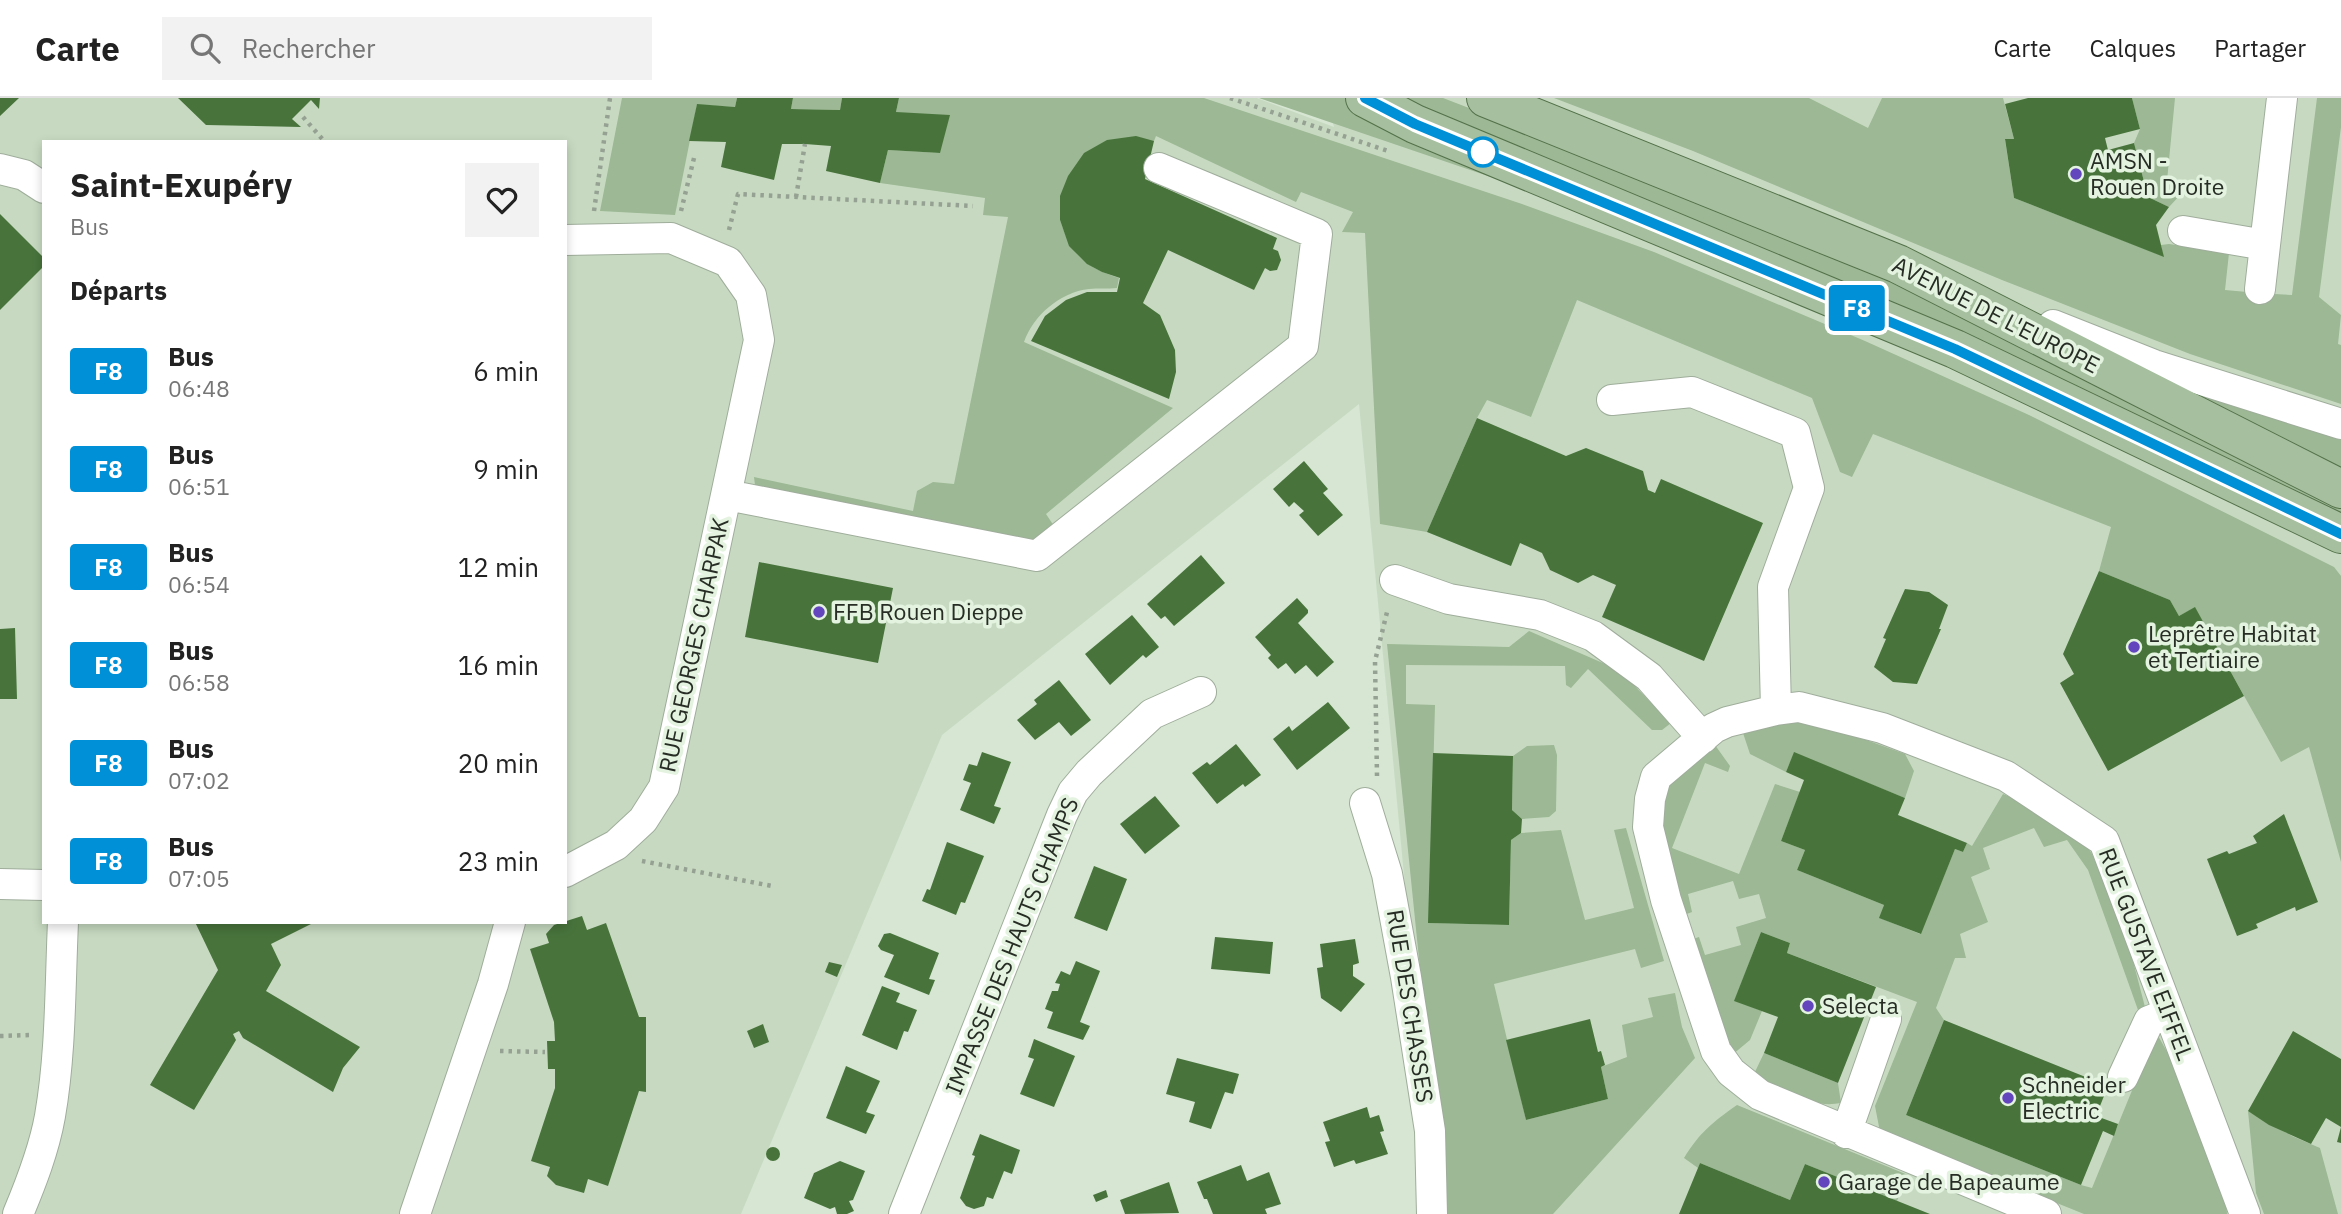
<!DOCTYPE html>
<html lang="fr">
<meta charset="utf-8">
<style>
body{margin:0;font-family:"IBM Plex Sans",sans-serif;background:#f2f2f2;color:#222;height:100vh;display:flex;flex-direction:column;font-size:26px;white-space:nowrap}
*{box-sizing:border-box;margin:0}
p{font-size:23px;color:#767676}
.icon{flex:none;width:38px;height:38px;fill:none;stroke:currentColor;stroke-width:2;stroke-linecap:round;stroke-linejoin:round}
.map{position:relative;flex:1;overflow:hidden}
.drawer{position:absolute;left:42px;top:42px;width:525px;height:784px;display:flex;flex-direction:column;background:#fff;border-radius:0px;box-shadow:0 4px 10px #0003}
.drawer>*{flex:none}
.badge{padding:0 14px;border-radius:5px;font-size:24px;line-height:46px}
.map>.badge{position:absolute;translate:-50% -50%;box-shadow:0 0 0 4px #fff}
h2{padding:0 28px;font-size:26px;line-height:63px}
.round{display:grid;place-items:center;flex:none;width:74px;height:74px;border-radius:0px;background:#f2f2f2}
.head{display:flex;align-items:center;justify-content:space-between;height:119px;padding:0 28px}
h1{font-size:33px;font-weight:700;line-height:52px}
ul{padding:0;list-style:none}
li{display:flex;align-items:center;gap:21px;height:98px;padding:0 28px}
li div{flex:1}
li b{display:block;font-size:26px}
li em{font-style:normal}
li .badge{min-width:77px;font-weight:700;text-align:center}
header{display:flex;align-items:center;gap:42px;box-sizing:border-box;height:98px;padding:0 35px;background:#fff;border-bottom:2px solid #e0e0e0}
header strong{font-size:33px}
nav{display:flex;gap:38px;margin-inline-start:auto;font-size:24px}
.search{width:490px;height:63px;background:#f2f2f2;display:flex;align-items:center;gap:18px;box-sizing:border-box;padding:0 24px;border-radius:0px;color:#767676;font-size:26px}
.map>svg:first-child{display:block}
.built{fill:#c7dac1;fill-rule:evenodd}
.green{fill:#9cb894}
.building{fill:#48743c}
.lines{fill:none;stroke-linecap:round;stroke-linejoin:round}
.minor-casing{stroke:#9fad9b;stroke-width:32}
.major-casing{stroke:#53714a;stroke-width:40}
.path{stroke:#95a192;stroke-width:4.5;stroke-dasharray:3.5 5;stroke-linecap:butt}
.minor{stroke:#fff;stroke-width:30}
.major{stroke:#a6bf9e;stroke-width:38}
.line-casing{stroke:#fff;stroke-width:16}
.line{stroke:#0090d7;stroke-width:10}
.stop-dot{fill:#fff;stroke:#0090d7;stroke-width:3.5}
.poi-dot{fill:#6346be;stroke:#e3f3df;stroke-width:2.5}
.labels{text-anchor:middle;stroke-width:7;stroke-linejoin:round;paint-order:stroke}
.poi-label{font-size:23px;fill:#272d25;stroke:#e3f3df;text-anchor:start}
.street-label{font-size:23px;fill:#272d25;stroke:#e3f3df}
</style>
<header>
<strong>Carte</strong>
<div class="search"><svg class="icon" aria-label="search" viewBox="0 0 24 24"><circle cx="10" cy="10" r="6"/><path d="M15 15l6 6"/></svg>Rechercher</div>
<nav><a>Carte</a><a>Calques</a><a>Partager</a></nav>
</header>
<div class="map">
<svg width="2341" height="1116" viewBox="0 0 2341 1116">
<rect width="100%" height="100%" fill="#d6e6d2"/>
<path class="built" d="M0,0H1257L1334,29L1326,0H2341V1116H1447L1425,997L1359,306L942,637L741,1116H0ZM44,44H565V824H44Z"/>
<path class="green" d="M622,0H737L735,9L697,7L675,117L600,113Z
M793,0H842L840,12L791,11Z
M899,0H1204L1522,106L1654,154L1865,243L2029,317L2334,469L2341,478V764L2309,649L2281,664L2195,510L2179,518L2170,502L2099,473L2111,429L1873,336L1852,379L1840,374L1812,300L1577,202L1531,319L1487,302L1477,320L1427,434L1380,426L1365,135L1342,134L1353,114L1301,94L1296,104L1156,38L1154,43L1060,122C1072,157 1083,168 1119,180L1117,190C1108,191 1098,190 1089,191C1060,194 1033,218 1024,244L1173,310L1046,416L1058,434L1032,443L755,387L754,379L913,413L917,393L933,384L954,386L1008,119L983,117L985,100L880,85L888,52L940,55L896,14Z
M1259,0H1347L1897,238L1591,113Z
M1386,0H1443L1594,58L1828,154L1968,218L2341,397V431Z
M1554,0H1809L1868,30L1882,0H2003L2014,41L2005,42L2014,100L2163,158L2161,147L2169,146L2229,155L2225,192L2247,194L2260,202L2274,196L2292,197L2317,0H2341V29L2319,199L2341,217L2338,246L2341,247V306L2190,256L2002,182L1693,53Z
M2132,0H2175L2166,93L2182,95L2169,109L2148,99L2134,45L2140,31Z
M2185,292L2341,342V380Z
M1529,533L1619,572L1671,625L1662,632H1652L1588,571L1571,590L1566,587L1565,568L1406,567V606L1435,607L1429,825L1509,827L1511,742L1521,735L1561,732L1585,822L1634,810L1614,732L1626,730L1664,863L1641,870L1635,851L1494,886L1526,1022L1608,1001L1601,969L1627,959L1622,927L1653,919L1648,900L1675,895L1682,929L1695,960L1553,1116H1445L1387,546L1509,549Z
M1784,622H1811L1905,656L1914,673L1905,700L1794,655L1786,674L1750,656L1743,635Z
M1554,647L1557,657L1556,713L1549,719L1522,721L1512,712L1513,658L1527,648Z
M1715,647L1730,668L1728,674L1705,665L1672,750L1739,776L1775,686L1800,694L1781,743L1805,752L1797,772L1884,807L1880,820L1920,836L1955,751L1963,754L1967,745L1972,748L2003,696L2052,716L2077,733L2092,756L2127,840L2145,909L2138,912L2088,772L2067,742L2044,749L2034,730L1983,750L1990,771L1971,779L1988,824L1960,836L1966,860H1955L1936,910L1944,922L1906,1017L2081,1087L2092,1090L2156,934L2171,961L2226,1102L2227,1116H2084L1880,1034L1875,1008L1917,904L1787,855L1790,845L1761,834L1735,902L1762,913L1750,942L1732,957L1693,841L1699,839L1705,857L1741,847L1736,829L1766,820L1759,796L1739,801L1733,783L1688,796L1692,814L1684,817L1658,707L1664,690Z
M1764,955L1838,985L1841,1005C1810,1011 1780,992 1753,978Z
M1737,1007L1908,1077L1897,1103L1805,1066L1790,1102L1700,1065L1698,1070L1684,1060C1700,1034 1713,1024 1737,1007Z
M2248,1013L2292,1038L2320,1050L2338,1116H2264L2256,1095Z"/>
<path class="building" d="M0,0H19L0,18Z
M178,0H320L319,11L311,2L292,21L301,29L206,27Z
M737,0H793L791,11L840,12L842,0H899L896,14L950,17L940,55L888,52L880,85L826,73L831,48L805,46H782L774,82L721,69L726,44L689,43L697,6L735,9Z
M2028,0H2132L2140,31L2105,40L2108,52L2134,45L2148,99L2169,109L2156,127L2164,159L2014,100L2005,41H2014L2005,6Z
M1136,38L1154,43L1145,81L1277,140L1273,151L1278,153L1281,162L1277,172L1270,173L1265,170L1254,192L1168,152L1143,205L1160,217L1175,252L1176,274L1169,301L1031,243L1045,218L1066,202L1087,194H1117L1120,180L1102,174L1087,166L1069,148L1060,122V98L1068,78L1084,55L1107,42Z
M0,116L44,160V168L0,212Z
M1477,320L1566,358L1586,350L1643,373L1648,392L1655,395L1661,381L1763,425L1704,563L1602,519L1616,487L1593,477L1578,485L1550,472L1542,455L1520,445L1511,468L1427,434Z
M1304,363L1328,391L1323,395L1343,417L1318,438L1299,417L1304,413L1294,404L1289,409L1273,391Z
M1201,457L1225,485L1174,528L1165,518L1161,521L1147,506Z
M759,464L893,490L878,565L745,539Z
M2099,473L2170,502L2179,518L2195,509L2244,598L2108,673L2060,585L2074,576L2063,556Z
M1905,491L1929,494L1948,507L1939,531H1941L1917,586L1893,584L1874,569L1886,541L1883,540Z
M1297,500L1308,512V515L1298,525L1334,564L1317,579L1306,567L1295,576L1286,565L1278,571L1268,560L1271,557L1255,539Z
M1132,517L1159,549L1146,560L1143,557L1110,587L1085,556Z
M15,530L17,601H0V531Z
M1059,582L1091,622L1071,638L1059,624L1035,642L1017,622L1037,606L1034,602Z
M1328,604L1350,630L1297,672L1273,641L1289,628L1292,633Z
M1236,646L1261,677L1245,689L1243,686L1217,706L1192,675L1207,664L1210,667Z
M982,654L1011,664L994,708L1001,710L994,726L960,712L971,685L963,682L969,666L977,668Z
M1794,654L1905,700L1898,717L1967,745L1963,754L1955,751L1921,836L1879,820L1884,807L1797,772L1805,752L1781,743L1804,682L1786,674Z
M1433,655L1513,658L1512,712L1522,721L1521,735L1511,742L1509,827L1428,825Z
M1155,698L1180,728L1145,756L1120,726Z
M2284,716L2318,804L2296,813L2295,809L2256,826L2258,830L2237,838L2207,761L2227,753L2229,756L2257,745L2253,738Z
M947,744L984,758L965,805L961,804L956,817L922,803L927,791L930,792Z
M1094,768L1127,781L1107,833L1074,820Z
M582,818L587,832L606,825L639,919H646V994L639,993L608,1088L588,1081L584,1095L556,1087L547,1078L550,1069L531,1063L555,990V971H548L547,943H555L554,924L530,851L549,845L546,836L554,827Z
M195,824H315L271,846L281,867L266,893L360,949L343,970L333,994L243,940L239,933L233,936L236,942L194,1012L150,987L218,872Z
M1761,834L1790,845L1787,855L1876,889L1838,985L1764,955L1778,919L1734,903Z
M890,835L939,855L929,881L935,882L929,897L884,879L894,857L881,852L878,848L884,836Z
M1215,839L1273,844L1270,876L1211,871Z
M1355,841L1359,865L1353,867V878L1365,886L1341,914L1321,900L1317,870L1323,869L1320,846Z
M1076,863L1100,873L1080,924L1090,928L1083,942L1047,930L1053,914L1045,911L1052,893H1058L1060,886L1055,885L1061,873L1070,877Z
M829,864L842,867L837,879L825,874Z
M882,888L900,895L896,904L917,912L908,934L904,933L897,952L862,937Z
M1590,921L1598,954L1601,953L1605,967L1601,969L1608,1001L1526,1022L1506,942Z
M1944,922L2108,988L2096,1018L2118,1026L2114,1038L2103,1033L2081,1087L1906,1017Z
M763,926L769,944L754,950L747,933Z
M2293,933L2341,961V1045L2337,1044L2341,1029L2326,1020L2311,1046L2269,1027L2248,1013Z
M1034,941L1075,958L1054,1009L1020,996L1034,961L1028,959Z
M1177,960L1239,976L1233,996L1225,994L1211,1031L1189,1024L1195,1004L1166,996Z
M846,968L880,983L866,1014L875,1017L866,1036L826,1020Z
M1367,1009L1370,1020L1379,1017L1384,1033L1380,1034L1388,1056L1356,1066L1354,1062L1334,1069L1325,1044L1330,1043L1323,1024Z
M980,1036L1020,1052L1012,1076L1004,1073L993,1101L987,1099L984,1108L974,1111L966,1108L960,1100L975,1058L972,1057Z
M766 1056a7 7 0 1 1 14 0a7 7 0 1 1-14 0Z
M840,1063L865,1073L853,1102L849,1103L854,1113L847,1116H837L835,1109L830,1111L804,1100L814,1075Z
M1700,1065L1790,1102L1805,1066L1930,1116H1679Z
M1241,1067L1247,1083L1269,1074L1281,1106L1265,1111L1267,1116H1213L1207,1101H1204L1197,1084Z
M1169,1084L1179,1115L1125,1116L1120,1102Z
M1106,1092L1108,1099L1096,1104L1093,1097Z"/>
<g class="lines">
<defs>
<path id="minor" d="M0,71L24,77L44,90
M2183,133L2265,147L2260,191
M565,142L671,140L728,164L751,197L759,242L664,689L643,722L616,747L565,774
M2265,147L2282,0
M2053,227L2154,267L2341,326
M1612,302L1692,294L1795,335L1809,390L1773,489L1776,612
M727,397L1037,458L1303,248L1317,136L1159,70
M1395,482L1449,501L1540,517L1593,538L1649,579L1703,640
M1365,705L1387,776L1406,879L1430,1033L1432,1116
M0,786L44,787
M2123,979L2149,923L2169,915
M1846,1035L1886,921
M18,1116C31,1085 44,1052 50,1018C61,955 60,889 63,824
M415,1116L493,886L510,824
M904,1116L1062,717L1073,694L1089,675L1152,616L1201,594
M2046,1116L1760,997L1731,974L1716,953L1666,802L1648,729L1650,701L1656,679L1714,630L1727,624L1776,612L1799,609L1882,630L2006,678L2104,743L2245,1116"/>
<path id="major" d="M1365,0L1415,26L1955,251L2341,436
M1486,0L1898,166L2341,391"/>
</defs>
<use href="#minor" class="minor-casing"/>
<use href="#major" class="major-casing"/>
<path class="path" d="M1230,0L1388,53
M303,19L325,44
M796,99L805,46
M594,113L610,0
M681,113L695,56
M729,132L738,96L973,108
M1377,678L1375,563L1388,510
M642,763L772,788
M0,938L31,937
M500,953L545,954"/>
<use href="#minor" class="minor"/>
<use href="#major" class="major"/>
</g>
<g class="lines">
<defs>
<path id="line" d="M1365,0L1415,26L1955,251L2341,436"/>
</defs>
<use href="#line" class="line-casing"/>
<use href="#line" class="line"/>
</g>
<circle class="stop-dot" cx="1483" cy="54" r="14"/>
<g class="poi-dot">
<circle cx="2076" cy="76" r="7"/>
<circle cx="819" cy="514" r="7"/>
<circle cx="2134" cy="549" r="7"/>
<circle cx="1808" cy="908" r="7"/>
<circle cx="2008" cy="1000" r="7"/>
<circle cx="1824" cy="1084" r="7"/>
</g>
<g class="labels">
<g class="poi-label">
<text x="2090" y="71">AMSN -<tspan x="2090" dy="26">Rouen Droite</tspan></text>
<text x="833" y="522">FFB Rouen Dieppe</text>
<text x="2148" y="544">Leprêtre Habitat<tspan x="2148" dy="26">et Tertiaire</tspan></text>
<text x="1822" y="916">Selecta</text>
<text x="2022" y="995">Schneider<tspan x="2022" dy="26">Electric</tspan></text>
<text x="1838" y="1092">Garage de Bapeaume</text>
</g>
<g class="street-label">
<text transform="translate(1996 217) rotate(27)" y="8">AVENUE DE L'EUROPE</text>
<text transform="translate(694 547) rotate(-78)" y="8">RUE GEORGES CHARPAK</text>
<text transform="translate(1012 848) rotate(-68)" y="8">IMPASSE DES HAUTS CHAMPS</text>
<text transform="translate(2146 856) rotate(69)" y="8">RUE GUSTAVE EIFFEL</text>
<text transform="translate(1410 908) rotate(81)" y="8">RUE DES CHASSES</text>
</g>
</g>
</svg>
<b class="badge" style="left:1857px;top:210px;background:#0090d7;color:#fff">F8</b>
<section class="drawer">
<div class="head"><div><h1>Saint-Exupéry</h1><p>Bus</p></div><a class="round"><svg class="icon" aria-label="heart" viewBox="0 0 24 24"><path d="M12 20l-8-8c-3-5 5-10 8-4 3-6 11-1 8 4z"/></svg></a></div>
<h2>Départs</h2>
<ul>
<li><span class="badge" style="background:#0090d7;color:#fff">F8</span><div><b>Bus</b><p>06:48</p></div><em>6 min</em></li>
<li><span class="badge" style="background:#0090d7;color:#fff">F8</span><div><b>Bus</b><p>06:51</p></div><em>9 min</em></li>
<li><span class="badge" style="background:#0090d7;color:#fff">F8</span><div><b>Bus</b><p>06:54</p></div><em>12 min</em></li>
<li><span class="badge" style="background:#0090d7;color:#fff">F8</span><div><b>Bus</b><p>06:58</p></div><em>16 min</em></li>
<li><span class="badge" style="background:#0090d7;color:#fff">F8</span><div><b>Bus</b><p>07:02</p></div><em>20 min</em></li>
<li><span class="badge" style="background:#0090d7;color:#fff">F8</span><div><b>Bus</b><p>07:05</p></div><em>23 min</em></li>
</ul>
</section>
</div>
